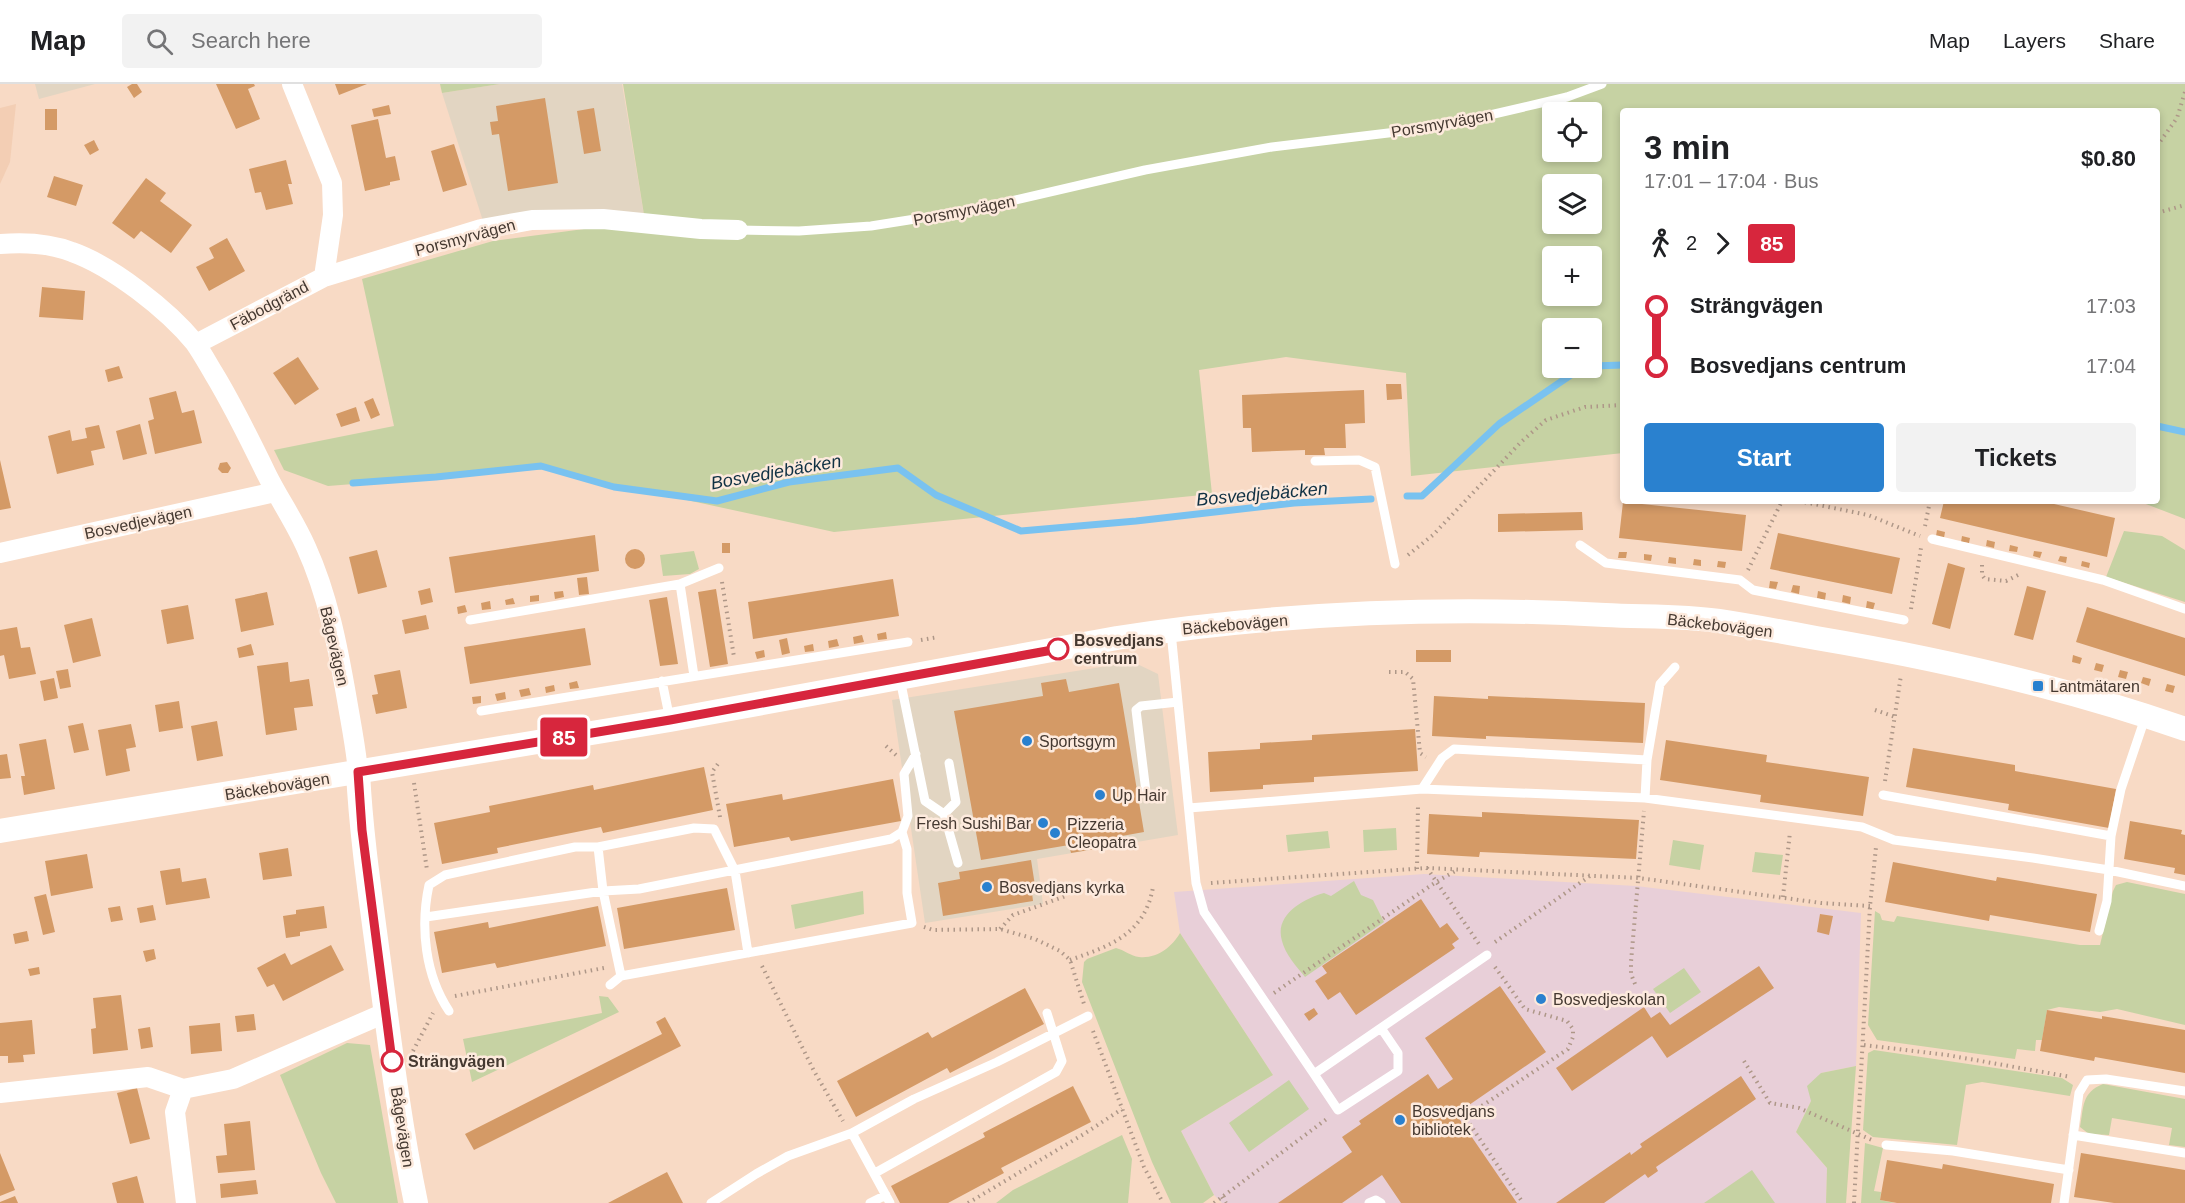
<!DOCTYPE html>
<meta charset="utf-8">
<style>
body{margin:0;font-family:Helvetica,sans-serif;background:#f2f2f2;color:#202124;height:100vh;display:flex;flex-direction:column;font-size:22px;white-space:nowrap}
*{box-sizing:border-box;margin:0}
p{font-size:20px;color:#757577}
.icon{flex:none;width:33px;height:33px;fill:none;stroke:currentColor;stroke-width:2;stroke-linecap:round;stroke-linejoin:round}
.map{position:relative;flex:1;overflow:hidden}
.side{position:absolute;left:1620px;top:24px;width:540px;height:396px;display:flex;flex-direction:column;background:#fff;border-radius:6px;box-shadow:0 3px 9px #0003}
.side>*{flex:none}
.badge{padding:0 12px;border-radius:4px;font-size:21px;line-height:39px}
.controls{position:absolute;left:1542px;top:18px;display:grid;gap:12px}
.controls a{display:grid;place-items:center;width:60px;height:60px;border-radius:6px;background:#fff;box-shadow:0 3px 9px #0003;font-size:30px}
.map>.badge{position:absolute;translate:-50% -50%;box-shadow:0 0 0 3px #fff}
.legs{display:flex;align-items:center;gap:9px;height:66px;padding:0 24px;font-size:20px}
.legs p{margin-inline-start:auto}
.overview{display:flex;align-items:center;justify-content:space-between;height:102px;padding:0 24px}
h1{font-size:33px;font-weight:600;line-height:45px}
.cta{display:flex;gap:12px;margin-top:auto;padding:12px 24px}
.cta a{flex:1;height:69px;border-radius:6px;background:#2a81cf;color:#fff;font-size:24px;font-weight:600;line-height:69px;text-align:center}
.cta a+a{background:#f2f2f2;color:#202124}
ul{padding:0 24px;list-style:none}
li{display:flex;align-items:center;gap:21px;height:60px;font-size:22px}
li i{display:grid;place-items:center;width:9px;height:100%;margin:0 8px;background:currentColor}
li i::after{content:'';width:15px;height:15px;margin:-8px;border:4px solid;border-radius:50%;background:#fff}
li p{margin-inline-start:auto}
li:first-child i{background:linear-gradient(#0000 50%,currentColor 0)}
li:last-child i{background:linear-gradient(currentColor 50%,#0000 0)}
header{display:flex;align-items:center;gap:36px;box-sizing:border-box;height:84px;padding:0 30px;background:#fff;border-bottom:2px solid #e0e0e0}
header strong{font-size:28px}
nav{display:flex;gap:33px;margin-inline-start:auto;font-size:21px}
.search{width:420px;height:54px;background:#f2f2f2;display:flex;align-items:center;gap:15px;box-sizing:border-box;padding:0 21px;border-radius:6px;color:#757577;font-size:22px}
.map>svg:first-child{display:block}
.commercial{fill:#e2d5c2}
.built{fill:#f3ceb4}
.education{fill:#e8cfd8}
.green{fill:#c6d2a3;fill-rule:evenodd}
.lines{fill:none;stroke-linecap:round;stroke-linejoin:round}
.stream{stroke:#79c2f0;stroke-width:7}
.building{fill:#d49a66}
.path{stroke:#ae9788;stroke-width:4;stroke-dasharray:1.5 4.5;stroke-linecap:butt}
.service{stroke:#fff;stroke-width:9}
.minor{stroke:#fff;stroke-width:20}
.tertiary{stroke:#fff;stroke-width:24}
.line-1-casing{stroke:#fff;stroke-width:14}
.line-1{stroke:#d7263d;stroke-width:9}
.stop-1-dot{fill:#fff;stroke:#d7263d;stroke-width:3}
.poi-dot{fill:#2a81cf;stroke:#fdeadd;stroke-width:2}
.labels{text-anchor:middle;stroke-width:5;stroke-linejoin:round;paint-order:stroke}
.street-label{font-size:16px;fill:#453931;stroke:#fdeadd}
.stop-label{font-size:16px;font-weight:bold;fill:#453931;stroke:#fdeadd;text-anchor:start}
.poi-label{font-size:16px;fill:#453931;stroke:#fdeadd;text-anchor:start}
.water-label{font-size:18px;font-style:italic;fill:#103144;stroke:#fdeadd}
</style>
<header>
<strong>Map</strong>
<div class="search"><svg class="icon" aria-label="search" viewBox="0 0 24 24"><circle cx="10" cy="10" r="6"/><path d="M15 15l6 6"/></svg>Search here</div>
<nav><a>Map</a><a>Layers</a><a>Share</a></nav>
</header>
<div class="map">
<svg width="2185" height="1119" viewBox="0 0 2185 1119">
<rect width="100%" height="100%" fill="#f8dac5"/>
<path class="commercial" d="M35,0H95L39,15Z
M500,0H622L645,137H483L442,9Z
M1133,578L1158,590L1178,751L1037,775L1043,820L925,839L892,616Z"/>
<path class="built" d="M16,20L10,78L0,100V24Z"/>
<path class="education" d="M1424,790L1636,802L1861,829L1856,982L1821,989L1811,1017L1796,1048L1827,1084L1826,1119H1222L1214,1111L1181,1047L1273,991L1180,849L1174,808Z"/>
<path class="green" d="M440,0H500L442,9Z
M623,0H2185V435L2138,417H2157V27H1623V369L1411,392L1406,289L1286,273L1199,286L1212,410L834,448L544,385L328,402L284,386L274,366L394,342L362,195L493,157L645,137ZM1552,28H1592V68H1552ZM1552,100H1592V140H1552ZM1552,172H1592V212H1552ZM1552,244H1592V284H1552Z
M2124,447L2162,452L2185,466V518L2106,493Z
M694,467L699,485L690,490L663,492L660,471Z
M1396,744L1397,766L1364,768L1363,746Z
M1328,747L1330,764L1288,768L1286,751Z
M1673,756L1704,761L1700,786L1669,781Z
M1755,768L1783,771L1780,791L1752,788Z
M1354,797L1361,811L1373,816L1384,838L1305,893C1297,883 1285,870 1282,857C1274,831 1303,815 1324,809L1331,812Z
M2127,798L2185,810V941L2117,925L2100,928L2059,923L2047,926L2042,956H2036L2035,967L2017,965L2015,975L1877,956L1868,941L1875,827L1880,830L1882,836L1894,838L1897,832L2080,861H2100L2113,807L2116,801Z
M863,807L864,830L795,845L791,821Z
M1180,849L1273,991L1181,1047L1214,1111L1203,1119H1171L1152,1078L1082,898L1084,878L1087,875L1116,864C1124,866 1131,872 1139,873C1157,875 1172,863 1180,849Z
M1684,884L1701,908L1670,929L1653,905Z
M599,912L608,913L619,928L472,998L463,955L602,929Z
M347,959L370,961L398,1119H336L321,1089L280,991Z
M1874,966L2062,994L2073,1001L2070,1012L1982,998L1966,1001L1957,1061L1873,1053L1863,1046L1868,969Z
M1856,982L1846,1119H1826L1827,1084L1796,1048L1811,1017L1807,1002L1821,989Z
M1289,996L1309,1025L1249,1068L1229,1039Z
M2103,1000L2185,1015V1063L2169,1061L2172,1044L2112,1034L2109,1051L2089,1050L2080,1043C2084,1023 2081,1009 2103,1000Z
M1122,1051L1132,1075L1128,1119H996L1013,1106Z
M1865,1059L1883,1064L1874,1107L1881,1108L1880,1116L1895,1119H1861Z
M1752,1086L1775,1119H1704Z"/>
<g class="lines">
<path class="stream" d="M1592,282L1623,281
M2157,342L2185,348
M353,399L436,393L541,382L614,403L717,417L789,398L898,384L936,411L1021,447L1136,437L1294,419L1371,415
M1407,412H1422L1499,340L1581,284"/>
</g>
<path class="building" d="M132,0H137L142,8L134,14L127,3Z
M216,0H254L255,2L248,5L260,35L236,45Z
M335,0H367L339,11Z
M545,14L558,99L508,107L499,50L492,51L490,38L498,37L496,22Z
M389,21L391,30L374,33L372,25Z
M594,24L601,67L584,70L577,27Z
M45,25H57V46H45Z
M378,35L386,74L395,72L400,96L390,98V101L365,107L351,41Z
M94,56L99,66L90,71L84,61Z
M454,60L467,101L443,108L431,67Z
M286,76L292,100H288L293,120L266,126L261,108L255,109L249,85Z
M54,92L83,101L76,122L47,113Z
M146,94L166,109L160,117L192,141L171,169L141,147L134,155L112,139Z
M227,154L245,187L209,207L196,183L214,174L209,164Z
M42,203L85,207L83,236L39,233Z
M298,273L319,305L295,321L273,289Z
M119,282L123,294L108,298L105,286Z
M1386,300H1401L1402,315L1387,316Z
M1364,306L1365,339L1345,340L1346,364H1324L1325,371H1305V366L1252,368L1251,344H1243L1242,311Z
M176,307L182,329L194,326L202,359L155,370L148,337L154,335L149,314Z
M373,314L380,331L371,335L364,318Z
M356,323L360,337L341,343L336,330Z
M140,340L147,370L123,376L116,347Z
M99,341L105,364L91,367L94,381L57,390L48,352L70,346L72,357L87,354L85,344Z
M0,376L11,424L0,426Z
M227,378L231,384L228,389H222L218,385L220,379Z
M1944,417H2041L2115,434L2107,473L1940,434Z
M1623,418L1746,431L1742,467L1619,454Z
M1582,428L1583,446L1498,448V430Z
M1937,446L1945,448L1944,454L1936,452Z
M1778,449L1900,474L1892,510L1770,485Z
M595,451L599,487L455,509L449,473Z
M1962,452L1970,454L1969,459L1961,458Z
M1987,456L1995,458L1994,464L1986,462Z
M722,459H730V469H722Z
M2010,461L2018,463L2017,468L2009,467Z
M625 475a10 10 0 1 1 20 0a10 10 0 1 1-20 0Z
M377,466L387,503L358,510L349,473Z
M2034,467L2042,468L2040,474L2033,472Z
M1619,468H1627L1626,474H1618Z
M1644,470L1652,471L1651,477L1644,476Z
M2060,472L2067,473L2066,479L2058,477Z
M1669,473L1676,474V480L1668,479Z
M1694,475L1701,476V482L1693,481Z
M1718,477L1726,478L1725,484L1717,483Z
M2082,477L2090,479L2089,484L2081,482Z
M1948,479L1965,484L1950,545L1932,540Z
M587,493L589,510L579,511L577,494Z
M893,495L899,532L753,555L748,518Z
M1770,497L1778,498L1776,505L1769,504Z
M1793,501L1800,502L1799,510L1791,508Z
M2027,502L2046,507L2033,556L2014,551Z
M430,504L433,518L421,521L418,507Z
M716,505L728,580L710,583L698,508Z
M563,507L564,513L555,515L554,508Z
M1818,507L1826,509L1825,516L1817,514Z
M267,508L274,541L241,548L235,515Z
M539,511V517L530,518V512Z
M1843,511L1851,513L1850,520L1842,518Z
M667,513L678,580L660,582L649,516Z
M513,514L515,520L506,521L505,516Z
M490,517L491,525L482,526L481,519Z
M1867,517L1875,519L1873,526L1866,524Z
M188,521L194,555L167,560L161,526Z
M465,521L467,528L458,530L457,523Z
M2087,523L2185,554V592L2076,558Z
M426,531L429,545L405,550L402,536Z
M92,534L101,572L73,579L64,541Z
M17,543L21,564L30,563L36,590L9,595L4,571L0,572V546Z
M585,544L591,581L470,600L464,563Z
M886,548L887,555L878,556L877,550Z
M862,551L864,558L854,560L853,553Z
M787,554L790,569L782,571L779,556Z
M837,555L839,562L829,564L828,557Z
M251,560L254,571L239,574L237,564Z
M813,560L814,567L805,568L804,562Z
M764,566L765,573L757,575L755,568Z
M1416,566H1451V578H1416Z
M2073,571L2082,574L2080,580L2072,578Z
M288,578L290,598L309,595L313,622L294,624L297,646L266,651L257,582Z
M2096,579L2104,581L2102,588L2094,586Z
M68,585L71,603L60,605L56,587Z
M400,586L407,624L376,630L372,611L378,610L374,591Z
M2120,586L2128,588L2126,595L2118,593Z
M2143,593L2151,595L2149,602L2141,599Z
M54,594L58,614L44,617L40,597Z
M1066,595L1069,608L1119,599L1144,748L1094,757L1095,765L1071,769L1069,761L981,776L954,627L1043,612L1041,599Z
M577,597L579,604L570,605L569,599Z
M2167,600L2175,602L2173,609L2165,607Z
M554,601L555,607L546,609L545,603Z
M529,604L531,611L521,613L519,606Z
M505,608L506,615L497,617L495,610Z
M481,612V619L473,620L472,613Z
M1434,612L1488,615V612L1645,619L1643,659L1486,652V655L1432,652Z
M179,617L183,644L159,648L155,621Z
M217,637L223,672L197,677L191,642Z
M83,639L89,666L74,669L68,642Z
M131,640L136,663L126,665L130,687L106,692L98,646Z
M1415,645L1418,687L1314,693V698L1263,701V705L1210,708L1208,668L1260,665V659L1312,656V651Z
M46,655L55,705L24,711L21,692H25L19,660Z
M1666,656L1767,671L1766,678L1869,693L1863,732L1760,718L1761,711L1660,696Z
M1913,664L2015,681V687L2116,705L2109,744L2008,726L2009,720L1906,703Z
M7,670L11,694L0,695V671Z
M704,683L713,726L603,749L601,743L497,764L498,769L442,780L434,739L490,728L489,722L593,701L594,706Z
M893,695L901,737L791,757L789,753L734,763L726,720L782,710L783,716Z
M1482,728L1639,736L1636,775L1480,768L1479,773L1427,770L1429,730L1482,733Z
M2130,737L2182,746L2181,750L2185,751V791L2174,789L2175,784L2124,775Z
M288,764L292,792L263,796L259,769Z
M87,770L93,804L51,812L45,777Z
M1031,776L1036,808L1032,809L1033,817L943,832L938,799L960,795L959,788Z
M1893,778L1996,797L1997,793L2097,810L2090,848L1990,831L1989,837L1885,818Z
M180,784L182,798L206,794L210,814L166,821L160,787Z
M727,804L735,846L624,865L617,824Z
M46,810L55,848L43,851L34,813Z
M1421,815L1440,844L1447,839L1459,855L1452,860L1455,864L1356,931L1340,908L1328,916L1315,897L1327,889L1322,882Z
M153,821L156,836L140,839L137,824Z
M120,822L123,836L111,838L108,824Z
M324,822L327,844L300,848V852L286,854L283,832L296,830V826Z
M598,822L606,862L497,884L495,879L442,889L434,848L488,838L489,844Z
M1820,830L1833,832L1829,851L1817,848Z
M27,847L29,857L15,860L13,850Z
M331,861L344,886L283,917L274,900L267,903L257,884L285,869L291,881Z
M154,865L156,875L146,878L143,867Z
M1759,882L1774,904L1667,974L1652,952L1572,1007L1556,984L1644,923L1651,934L1660,928L1670,941Z
M39,883L40,890L30,892L28,885Z
M1500,902L1546,968L1456,1030L1517,1119H1401L1382,1091L1342,1119H1278L1352,1068L1342,1053L1361,1040L1359,1037L1428,990L1438,1005L1453,995L1425,954Z
M1025,904L1044,940L950,989L947,984L856,1033L837,997L928,948L932,954Z
M121,911L128,966L93,970L91,945L96,944L93,914Z
M1314,924L1318,930L1309,937L1304,930Z
M2047,926L2102,935V932L2185,946V989L2095,973L2094,977L2040,967Z
M254,930L256,946L237,948L235,932Z
M665,933L681,962L474,1066L465,1050L662,950L656,938Z
M32,936L35,970L23,971L24,978L8,979V972H0V939Z
M220,939L222,967L191,970L189,942Z
M150,943L153,963L141,965L138,945Z
M1741,992L1756,1015L1656,1083L1658,1087L1648,1094L1645,1090L1604,1119H1556L1630,1068L1631,1071L1642,1063L1640,1060Z
M1073,1002L1091,1038L1001,1084L1004,1089L948,1119H900L891,1102L985,1053L983,1049Z
M137,1004L150,1055L130,1060L117,1009Z
M250,1037L255,1086L218,1089L216,1072L227,1071L224,1040Z
M0,1069L15,1106L0,1112Z
M2081,1069L2185,1086V1119H2114L2074,1113Z
M1887,1076L1942,1085L1943,1080L2054,1100L2051,1119H1897L1880,1116Z
M667,1088L683,1119H608Z
M137,1092L144,1119H117L112,1099Z
M256,1096L258,1110L221,1114L220,1100Z
M15,1112L18,1119H0V1118Z"/>
<g class="lines">
<path class="path" d="M2157,62L2177,34L2185,8
M2157,129L2185,121
M1799,417L1868,431L1920,452
M1925,442L1930,417
M1408,471L1433,451L1521,358L1546,336L1585,323L1623,321
M1982,481V491L1985,495L2006,497L2018,491
M1748,486L1782,417
M722,498L734,573
M1911,525L1921,464
M921,556L938,553
M1389,588H1405L1413,595L1420,669L1426,673
M1875,626L1895,633
M886,662L897,672
M1885,697L1901,591
M414,699L427,786
M720,733L712,688L720,677
M1099,760L1123,757
M1427,784L1479,860
M1417,785L1418,720
M1211,799L1427,784L1639,794L1821,819L1870,822
M1783,813L1790,748
M924,843L933,846L1000,845L1035,855L1060,867L1070,876L1084,920
M1000,845L1013,831L1066,812
M1495,858L1590,792
M1070,876C1110,862 1145,850 1153,803
M762,882L814,987L843,1037
M1495,883L1525,925L1567,937L1573,945V953L1568,965L1465,1033L1523,1119
M1635,900L1631,890V878L1644,727
M1274,909L1436,798L1457,786
M455,912L604,884
M1093,947L1144,1083L1163,1119
M1864,961L1947,971L2071,993
M413,967L433,929
M1744,977L1770,1019L1799,1024L1872,1056
M1222,1113L1226,1119
M968,1119L1084,1050L1122,1025
M1214,1119L1328,1034
M1854,1119L1870,822L1876,763"/>
<path class="service" d="M738,146L799,147L871,142L972,126L1145,86L1272,63L1438,43L1567,13L1602,0
M1315,377L1359,376L1375,383L1395,480
M1932,455L2103,496L2185,525
M1580,461L1606,479L1740,496L1753,506L1904,536
M680,500L694,592
M470,536L680,500L719,484
M1171,548L1196,799L1204,828L1314,990L1487,871
M900,595L925,717L944,730L958,779
M662,597L670,636
M481,627L908,558
M1422,705L1442,674L1454,665L1647,676
M1146,708L1136,626L1141,622L1178,618
M1883,711L2111,752
M1645,714L1647,676L1660,600L1675,583
M1189,724L1422,705L1645,714L1862,743L1894,756L2033,774L2109,786L2185,802
M944,730L956,718L949,679
M598,763L603,807L621,892L610,901
M426,833L603,807L639,805L891,755L902,748L908,732L904,690L916,670
M2099,847L2107,817L2111,752L2121,705L2145,634
M621,892L912,839L907,809V765L902,748
M449,927C425,891 420,843 429,801L445,791L575,763H598L694,744L714,745L735,787L748,869
M1314,990L1338,1026L1398,987V969L1381,944
M852,1049L890,1119
M2073,1051L2185,1069
M1886,1061L1953,1067L2069,1086
M875,1089L1056,988L1062,977L1047,929
M711,1119L756,1090L788,1072L852,1049L914,1015L997,978L1088,932
M870,1119L886,1111
M1369,1119L1376,1116L1381,1119
M2064,1119L2079,1009L2087,996L2106,995L2185,1007"/>
<path class="minor" d="M0,160C24,158 49,159 72,168C112,182 168,226 195,259C202,269 208,280 214,290C234,323 250,356 267,391C279,415 295,438 306,463C328,511 338,564 347,616C351,640 356,664 358,688
M324,193L481,145L532,136L603,135L701,145L738,146
M196,260L324,193L333,131L332,99L292,0
M0,469L275,408
M183,1005L175,1028L186,1119
M0,1009L148,993L183,1005L233,995L385,929"/>
<path class="tertiary" d="M358,688C361,749 370,810 378,870C389,953 399,1037 416,1119
M0,747L670,636L1117,554C1278,529 1442,522 1605,531C1643,533 1682,532 1719,537C1751,542 1784,548 1816,554C1941,575 2065,603 2185,645"/>
</g>
<g class="lines">
<defs>
<path id="line-1" d="M392,977L362,746L358,688L670,636L1058,565"/>
</defs>
<use href="#line-1" class="line-1-casing"/>
<use href="#line-1" class="line-1"/>
</g>
<g class="stop-1-dot">
<circle cx="1058" cy="565" r="10"/>
<circle cx="392" cy="977" r="10"/>
</g>
<g class="poi-dot">
<rect x="2032" y="596" width="12" height="12" rx="3"/>
<circle cx="1027" cy="657" r="6"/>
<circle cx="1100" cy="711" r="6"/>
<circle cx="1043" cy="739" r="6"/>
<circle cx="1055" cy="749" r="6"/>
<circle cx="987" cy="803" r="6"/>
<circle cx="1541" cy="915" r="6"/>
<circle cx="1400" cy="1036" r="6"/>
</g>
<g class="labels">
<g class="street-label">
<text transform="translate(1442 39) rotate(-10)" y="6">Porsmyrvägen</text>
<text transform="translate(964 126) rotate(-11)" y="6">Porsmyrvägen</text>
<text transform="translate(465 153) rotate(-15)" y="6">Porsmyrvägen</text>
<text transform="translate(269 221) rotate(-28)" y="6">Fäbodgränd</text>
<text transform="translate(138 438) rotate(-12)" y="6">Bosvedjevägen</text>
<text transform="translate(1235 540) rotate(-5)" y="6">Bäckebovägen</text>
<text transform="translate(1720 541) rotate(7)" y="6">Bäckebovägen</text>
<text transform="translate(335 562) rotate(77)" y="6">Bågevägen</text>
<text transform="translate(277 702) rotate(-9)" y="6">Bäckebovägen</text>
<text transform="translate(403 1043) rotate(81)" y="6">Bågevägen</text>
</g>
<g class="stop-label">
<text x="1074" y="562">Bosvedjans<tspan x="1074" dy="18">centrum</tspan></text>
<text x="408" y="983">Strängvägen</text>
</g>
<g class="poi-label">
<text x="2050" y="608">Lantmätaren</text>
<text x="1039" y="663">Sportsgym</text>
<text x="1112" y="717">Up Hair</text>
<text x="1031" y="745" text-anchor="end">Fresh Sushi Bar</text>
<text x="1067" y="746">Pizzeria<tspan x="1067" dy="18">Cleopatra</tspan></text>
<text x="999" y="809">Bosvedjans kyrka</text>
<text x="1553" y="921">Bosvedjeskolan</text>
<text x="1412" y="1033">Bosvedjans<tspan x="1412" dy="18">bibliotek</tspan></text>
</g>
<g class="water-label">
<text transform="translate(776 388) rotate(-10)" y="6">Bosvedjebäcken</text>
<text transform="translate(1262 410) rotate(-5)" y="6">Bosvedjebäcken</text>
</g>
</g>
</svg>
<div class="controls">
<a><svg class="icon" aria-label="locate" viewBox="0 0 24 24"><circle cx="12" cy="12" r="6"/><path d="M12 2v4M12 18v4M2 12h4M18 12h4"/></svg></a>
<a><svg class="icon" aria-label="layers" viewBox="0 0 24 24"><path d="M12 4l9 5-9 5-9-5zM3 14l9 5 9-5"/></svg></a>
<a>+</a>
<a>−</a>
</div>
<b class="badge" style="left:564px;top:653px;background:#d7263d;color:#fff">85</b>
<section class="side">
<div class="overview"><div><h1>3 min</h1><p>17:01 – 17:04 · Bus</p></div><b>$0.80</b></div>
<div class="legs"><svg class="icon" aria-label="walk" viewBox="0 0 24 24"><circle cx="13" cy="4" r="2"/><path d="M13 8l-2 6 4 7M11 14l-3 7M7 12l3-4h3l4 4"/></svg>2<svg class="icon" aria-label="forward" viewBox="0 0 24 24"><path d="M9 5l7 7-7 7"/></svg><b class="badge" style="background:#d7263d;color:#fff">85</b></div>
<ul>
<li><i style="color:#d7263d"></i><b>Strängvägen</b><p>17:03</p></li>
<li><i style="color:#d7263d"></i><b>Bosvedjans centrum</b><p>17:04</p></li>
</ul>
<div class="cta"><a>Start</a><a>Tickets</a></div>
</section>
</div>
